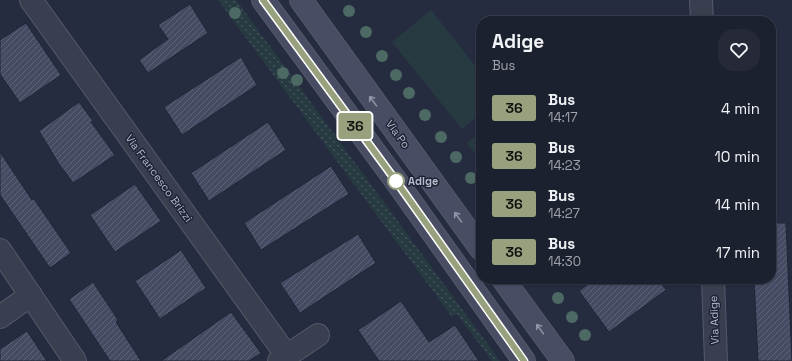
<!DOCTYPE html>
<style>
body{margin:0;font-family:"Space Grotesk",sans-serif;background:#252938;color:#f1f3f6;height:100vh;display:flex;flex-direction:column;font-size:15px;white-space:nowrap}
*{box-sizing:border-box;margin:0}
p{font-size:13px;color:#a0a3ab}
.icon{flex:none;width:22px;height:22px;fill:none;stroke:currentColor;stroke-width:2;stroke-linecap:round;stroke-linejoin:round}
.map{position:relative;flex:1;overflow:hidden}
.drawer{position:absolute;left:476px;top:16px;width:300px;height:268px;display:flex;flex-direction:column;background:#1c2130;border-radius:16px;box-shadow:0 1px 3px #0004,0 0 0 1px #3a3e4c}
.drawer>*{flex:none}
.badge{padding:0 8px;border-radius:3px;font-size:14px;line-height:26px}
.map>.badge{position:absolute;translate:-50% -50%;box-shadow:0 0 0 2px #fff}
.round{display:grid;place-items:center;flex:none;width:42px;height:42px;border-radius:16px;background:#252938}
.overview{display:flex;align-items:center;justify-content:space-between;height:68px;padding:0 16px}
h1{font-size:19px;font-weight:700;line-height:30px}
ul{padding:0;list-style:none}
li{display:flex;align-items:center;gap:12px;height:48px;padding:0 16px}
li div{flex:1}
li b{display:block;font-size:15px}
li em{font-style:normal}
li .badge{min-width:44px;font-weight:700;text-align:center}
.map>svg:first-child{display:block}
.grass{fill:url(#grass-dots)}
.garden{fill:#273a41}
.building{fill:url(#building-hatch);stroke:#202637}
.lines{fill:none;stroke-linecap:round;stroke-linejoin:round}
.street-casing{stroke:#545a6b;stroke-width:24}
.secondary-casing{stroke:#545a6b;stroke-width:24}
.street{stroke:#3a3f50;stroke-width:22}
.secondary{stroke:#484d63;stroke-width:22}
.tree{fill:#4d6964}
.oneway{stroke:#9094a7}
.line-casing{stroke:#fff;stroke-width:9}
.line{stroke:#97a17d;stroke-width:6}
.stop-dot{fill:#fff;stroke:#97a17d;stroke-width:2}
.labels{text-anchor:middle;stroke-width:3;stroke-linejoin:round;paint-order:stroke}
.street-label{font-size:11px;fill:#b6bacb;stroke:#1e2435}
.stop-label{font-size:11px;font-weight:bold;fill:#b6bacb;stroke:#1e2435;text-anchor:start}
</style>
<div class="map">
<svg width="792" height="361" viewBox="0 0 792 361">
<defs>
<pattern id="grass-dots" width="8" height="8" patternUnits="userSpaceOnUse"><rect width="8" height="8" fill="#273a41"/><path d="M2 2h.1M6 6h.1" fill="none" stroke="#44545b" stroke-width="1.8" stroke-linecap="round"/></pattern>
<pattern id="building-hatch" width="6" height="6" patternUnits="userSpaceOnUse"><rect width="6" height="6" fill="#444b62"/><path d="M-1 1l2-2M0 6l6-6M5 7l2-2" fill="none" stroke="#5d6377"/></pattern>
</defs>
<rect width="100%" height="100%" fill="#252c40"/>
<path class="grass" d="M218,0H236L500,361H492L457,314L452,317Z"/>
<path class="garden" d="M431,10L481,73V113L462,129L392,42Z
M481,132V161L467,143Z"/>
<path class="building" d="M190,4L208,33L148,73L139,60L168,39L158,25Z
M26,23L61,75L20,103L0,74V40Z
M241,57L257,85L182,135L164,107Z
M79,102L93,121L91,122L115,155L73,183L59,164L39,131Z
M268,122L286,150L209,201L191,173Z
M0,152L32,200L34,199L71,253L50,268L0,195Z
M331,166L349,194L261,250L244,223Z
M135,184L161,221L115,252L90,215Z
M771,223H786L792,361H758L754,279H771Z
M358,234L376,263L300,313L280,283Z
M181,250L206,288L160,319L135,281Z
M595,279H658L666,290L609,332L579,291Z
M93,282L118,320L116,322L141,361H110L69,299Z
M401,301L429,342L455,325L479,361H379L358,330Z
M231,312L261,353L249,361H161Z
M27,331L47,361H0V349Z"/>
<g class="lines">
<defs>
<path id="street" d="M31,0L287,356
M701,0L702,21
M0,250L75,361
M713,279L716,361
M0,317L31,295
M279,361L318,335"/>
<path id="secondary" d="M263,0L396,181L524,361
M301,0L481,249
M503,279L563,361"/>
</defs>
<use href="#street" class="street-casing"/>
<use href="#secondary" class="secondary-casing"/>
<use href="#street" class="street"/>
<use href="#secondary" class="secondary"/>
</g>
<g class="tree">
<circle cx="349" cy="11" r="6"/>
<circle cx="235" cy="13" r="6"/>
<circle cx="366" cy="32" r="6"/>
<circle cx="382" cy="56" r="6"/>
<circle cx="283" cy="73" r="6"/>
<circle cx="396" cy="75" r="6"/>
<circle cx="297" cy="80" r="6"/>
<circle cx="409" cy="93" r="6"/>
<circle cx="425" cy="115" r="6"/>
<circle cx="441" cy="137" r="6"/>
<circle cx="456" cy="157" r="6"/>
<circle cx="471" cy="178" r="6"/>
<circle cx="558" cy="298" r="6"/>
<circle cx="572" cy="317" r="6"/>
<circle cx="585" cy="335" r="6"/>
</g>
<defs><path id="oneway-shaft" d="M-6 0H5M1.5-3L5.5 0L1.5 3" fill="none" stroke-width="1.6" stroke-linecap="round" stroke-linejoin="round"/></defs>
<g class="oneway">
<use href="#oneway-shaft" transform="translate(373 101) rotate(-126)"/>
<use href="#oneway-shaft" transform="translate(458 217) rotate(-126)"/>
<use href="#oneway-shaft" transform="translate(540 329) rotate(-126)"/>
</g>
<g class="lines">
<defs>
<path id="line" d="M263,0L396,181L524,361"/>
</defs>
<use href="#line" class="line-casing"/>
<use href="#line" class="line"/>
</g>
<circle class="stop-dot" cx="396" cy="181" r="8"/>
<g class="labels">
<g class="street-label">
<text transform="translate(398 134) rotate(54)" y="4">Via Po</text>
<text transform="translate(159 178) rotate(54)" y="4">Via Francesco Brizzi</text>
<text transform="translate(714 320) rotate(-92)" y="4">Via Adige</text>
</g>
<g class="stop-label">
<text x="408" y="185">Adige</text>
</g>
</g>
</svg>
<b class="badge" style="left:355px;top:126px;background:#97a17d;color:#111">36</b>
<section class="drawer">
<div class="overview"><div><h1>Adige</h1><p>Bus</p></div><a class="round"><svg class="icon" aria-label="heart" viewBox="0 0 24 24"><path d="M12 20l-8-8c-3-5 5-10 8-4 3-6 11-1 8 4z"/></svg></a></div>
<ul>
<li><span class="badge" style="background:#97a17d;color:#111">36</span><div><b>Bus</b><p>14:17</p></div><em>4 min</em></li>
<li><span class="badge" style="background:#97a17d;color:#111">36</span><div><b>Bus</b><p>14:23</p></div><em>10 min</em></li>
<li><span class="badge" style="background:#97a17d;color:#111">36</span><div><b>Bus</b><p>14:27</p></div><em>14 min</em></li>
<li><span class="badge" style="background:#97a17d;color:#111">36</span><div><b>Bus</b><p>14:30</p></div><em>17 min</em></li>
</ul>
</section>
</div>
